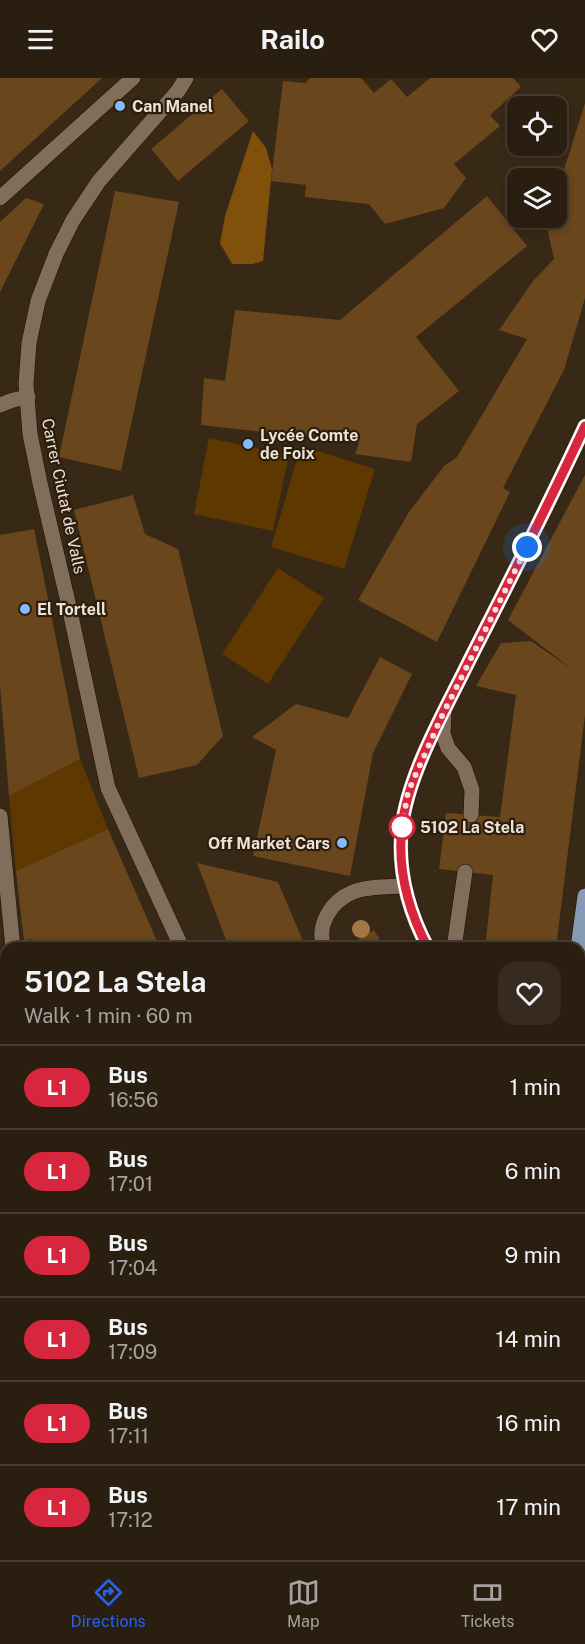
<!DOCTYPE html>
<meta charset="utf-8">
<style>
body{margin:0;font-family:"Public Sans",sans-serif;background:#362b1e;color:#f1f3f6;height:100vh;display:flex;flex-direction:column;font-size:22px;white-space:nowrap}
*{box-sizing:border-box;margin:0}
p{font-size:20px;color:#a5a29f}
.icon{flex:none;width:33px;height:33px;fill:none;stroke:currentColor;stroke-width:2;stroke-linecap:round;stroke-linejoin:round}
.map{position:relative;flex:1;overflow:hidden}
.panel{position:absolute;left:0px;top:864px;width:585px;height:618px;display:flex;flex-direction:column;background:#2a1e10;border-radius:18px 18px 0 0;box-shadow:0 3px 9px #0003,0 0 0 2px #463c30}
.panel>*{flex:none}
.badge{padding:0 12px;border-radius:20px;font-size:21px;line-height:39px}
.fabs{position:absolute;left:507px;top:18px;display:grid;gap:12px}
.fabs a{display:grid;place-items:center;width:60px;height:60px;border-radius:12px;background:#2a1e10;box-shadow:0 3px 9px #0003,0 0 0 2px #463c30;font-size:30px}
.you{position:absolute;width:30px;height:30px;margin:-15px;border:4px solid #fff;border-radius:50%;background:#1a73e8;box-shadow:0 0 0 9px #1a73e833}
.map>.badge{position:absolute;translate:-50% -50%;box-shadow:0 0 0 3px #fff}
.round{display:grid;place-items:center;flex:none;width:63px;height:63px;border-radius:18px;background:#362b1e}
.headline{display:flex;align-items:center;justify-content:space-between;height:102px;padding:0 24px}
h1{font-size:28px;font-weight:700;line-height:45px}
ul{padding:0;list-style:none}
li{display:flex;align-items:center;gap:18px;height:84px;padding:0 24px;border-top:2px solid #463c30}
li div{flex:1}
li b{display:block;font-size:22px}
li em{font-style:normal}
li .badge{min-width:66px;font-weight:700;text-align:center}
header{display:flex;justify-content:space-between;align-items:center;height:78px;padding:0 24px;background:#2a1e10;font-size:27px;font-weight:700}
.menu{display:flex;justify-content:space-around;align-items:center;height:84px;border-top:2px solid #463c30;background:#2a1e10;font-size:16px;color:#a5a29f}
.menu a{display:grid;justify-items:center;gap:3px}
.menu .active{color:#2563eb}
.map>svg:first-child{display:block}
.green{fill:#5f3800}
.forest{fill:#81500b}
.building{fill:#69461c}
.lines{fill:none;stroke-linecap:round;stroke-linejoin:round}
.service-casing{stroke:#1f1001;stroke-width:16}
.minor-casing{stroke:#1f1001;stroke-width:16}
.tertiary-casing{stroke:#1f1001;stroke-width:16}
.primary-casing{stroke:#1f1001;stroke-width:16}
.service{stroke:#806d5a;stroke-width:15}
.minor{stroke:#806d5a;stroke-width:15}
.tertiary{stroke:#806d5a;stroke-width:15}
.primary{stroke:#859bb3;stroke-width:15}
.tree{fill:#a47744}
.line-casing{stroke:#fff;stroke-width:14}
.line{stroke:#d7263d;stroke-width:9}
.walk{stroke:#ece2d7;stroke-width:6;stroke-dasharray:0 10.8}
.poi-dot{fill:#83bcfb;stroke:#2d1e0c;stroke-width:2}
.stop-dot{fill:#fff;stroke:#d7263d;stroke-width:3}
.labels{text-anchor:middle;stroke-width:4.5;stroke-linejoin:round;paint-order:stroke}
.poi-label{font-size:16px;font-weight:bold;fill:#ece2d7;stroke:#2d1e0c;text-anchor:start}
.street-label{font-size:16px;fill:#ece2d7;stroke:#2d1e0c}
.stop-label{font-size:16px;font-weight:bold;fill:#ece2d7;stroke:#2d1e0c;text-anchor:start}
</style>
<header><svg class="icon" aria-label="menu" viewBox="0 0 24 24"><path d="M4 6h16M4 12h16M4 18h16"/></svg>Railo<svg class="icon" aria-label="heart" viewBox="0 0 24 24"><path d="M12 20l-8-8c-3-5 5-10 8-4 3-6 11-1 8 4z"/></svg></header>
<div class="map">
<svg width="585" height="1482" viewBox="0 0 585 1482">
<rect width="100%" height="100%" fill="#382816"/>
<path class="green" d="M209,360L289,377L273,453L194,436Z
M301,368L375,391L344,491L271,469Z
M278,490L324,520L268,606L222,576Z
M80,681L108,751L16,793L9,718Z
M6,911V978L0,979V912Z"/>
<path class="forest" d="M253,53L266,70L272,91L263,183L253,186H232L220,165L225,138Z"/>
<path class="building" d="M0,0H102L0,93Z
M310,0H361L374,15L391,1L407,19L430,0H513L521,9L490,37L500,48L454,86L466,100L444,130L385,146L369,126L305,119L306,107L271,103L283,3L305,5Z
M222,11L249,43L178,103L151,71Z
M585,25V220L564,292L503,410L510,414L437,564L358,522L409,434L444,388L457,379L527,261L499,252L533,203L554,181L547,150L550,140H556V117Z
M115,113L179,124L121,393L59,379Z
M487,118L527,168L416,259L459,313L417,346L411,384L355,376L359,365L201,347L204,300L225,303L235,232L340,242Z
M26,120L44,126L0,214V144Z
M585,397V637L556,870H485L493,797L439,791L446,735L500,739L516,617L476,608L501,565L531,563L573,592L508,542Z
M133,417L145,456L178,471L223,658L197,687L139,700L74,432Z
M34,451L80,681L9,718L0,606V457Z
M380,579L412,596L373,675L350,798L253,778L276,672L252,659L296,626L348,640Z
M108,751L160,870H33L32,861L24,863L16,793Z
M197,785L278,804L306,870H229Z
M374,852L384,870H344Z
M2,1019H6V1476H66V1482H0V1021Z
M585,1237V1482H580L581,1238Z
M101,1476H185V1482H100Z
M222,1476H328L329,1482H222Z
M380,1476H501L502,1482H381Z"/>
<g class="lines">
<defs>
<path id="service" d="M0,327L13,322L28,319
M444,633L443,656L448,670L464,689L472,712L471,737
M0,738L13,870
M454,870L465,794"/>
<path id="minor" d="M0,120L133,0
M182,870L108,710L68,524L40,405L30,356L26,306L29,265L38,223L56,176L73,142L99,103L178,13L186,0
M324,870C316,847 331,823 353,814C368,808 388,809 404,808
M0,1006L6,1004
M206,1476L207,1482
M352,1476L353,1482
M80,1482L81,1476"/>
<path id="tertiary" d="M428,870C408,833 397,791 402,748C408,696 445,632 468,585C508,506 548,428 585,348"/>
<path id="primary" d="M578,870L585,818
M579,1004L585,1032
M579,1204L584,1201
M538,1476V1482"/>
</defs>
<use href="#service" class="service-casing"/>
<use href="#minor" class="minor-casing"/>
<use href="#tertiary" class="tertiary-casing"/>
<use href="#primary" class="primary-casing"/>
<use href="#service" class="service"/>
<use href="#minor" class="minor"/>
<use href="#tertiary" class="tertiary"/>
<use href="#primary" class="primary"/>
</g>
<circle class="tree" cx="361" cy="851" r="9"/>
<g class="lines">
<defs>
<path id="line" d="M428,870C408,832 397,791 402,748C408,696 445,632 468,585C508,506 548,428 585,348"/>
</defs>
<use href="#line" class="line-casing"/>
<use href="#line" class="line"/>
<path class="walk" d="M402,749L408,714L441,640L527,469"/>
</g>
<g class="poi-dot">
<circle cx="120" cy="28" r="6"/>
<circle cx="248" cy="366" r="6"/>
<circle cx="25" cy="531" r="6"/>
<circle cx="342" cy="765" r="6"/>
</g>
<circle class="stop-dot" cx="402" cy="749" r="12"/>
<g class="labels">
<g class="poi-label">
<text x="132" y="34">Can Manel</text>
<text x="260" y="363">Lycée Comte<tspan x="260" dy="18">de Foix</tspan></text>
<text x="37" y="537">El Tortell</text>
<text x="330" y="771" text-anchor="end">Off Market Cars</text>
</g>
<g class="street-label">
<text transform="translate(64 418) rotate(78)" y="6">Carrer Ciutat de Valls</text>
</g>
<g class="stop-label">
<text x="420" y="755">5102 La Stela</text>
</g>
</g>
</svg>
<div class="fabs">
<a><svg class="icon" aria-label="locate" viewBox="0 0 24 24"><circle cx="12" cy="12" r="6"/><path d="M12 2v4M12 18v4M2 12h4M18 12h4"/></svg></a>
<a><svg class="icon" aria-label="layers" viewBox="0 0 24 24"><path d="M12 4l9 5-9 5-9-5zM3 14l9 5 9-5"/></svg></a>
</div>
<div class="you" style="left:527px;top:469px"></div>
<section class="panel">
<div class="headline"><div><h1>5102 La Stela</h1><p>Walk · 1 min · 60 m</p></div><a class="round"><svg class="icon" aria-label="heart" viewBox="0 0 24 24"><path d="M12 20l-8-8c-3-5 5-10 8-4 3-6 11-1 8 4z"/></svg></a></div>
<ul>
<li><span class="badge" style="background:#d7263d;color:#fff">L1</span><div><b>Bus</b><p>16:56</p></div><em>1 min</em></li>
<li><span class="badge" style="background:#d7263d;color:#fff">L1</span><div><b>Bus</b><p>17:01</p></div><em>6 min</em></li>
<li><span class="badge" style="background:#d7263d;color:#fff">L1</span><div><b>Bus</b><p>17:04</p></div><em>9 min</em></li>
<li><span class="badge" style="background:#d7263d;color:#fff">L1</span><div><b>Bus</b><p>17:09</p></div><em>14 min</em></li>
<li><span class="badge" style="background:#d7263d;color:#fff">L1</span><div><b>Bus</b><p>17:11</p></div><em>16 min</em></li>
<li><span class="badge" style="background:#d7263d;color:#fff">L1</span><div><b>Bus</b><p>17:12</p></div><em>17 min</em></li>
</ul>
</section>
</div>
<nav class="menu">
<a class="active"><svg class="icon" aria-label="directions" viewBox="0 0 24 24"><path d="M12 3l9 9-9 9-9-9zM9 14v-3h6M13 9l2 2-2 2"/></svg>Directions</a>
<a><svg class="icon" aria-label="map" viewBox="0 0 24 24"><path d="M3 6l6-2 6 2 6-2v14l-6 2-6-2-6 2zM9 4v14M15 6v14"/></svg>Map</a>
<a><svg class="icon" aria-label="tickets" viewBox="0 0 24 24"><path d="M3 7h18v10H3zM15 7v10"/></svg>Tickets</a>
</nav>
